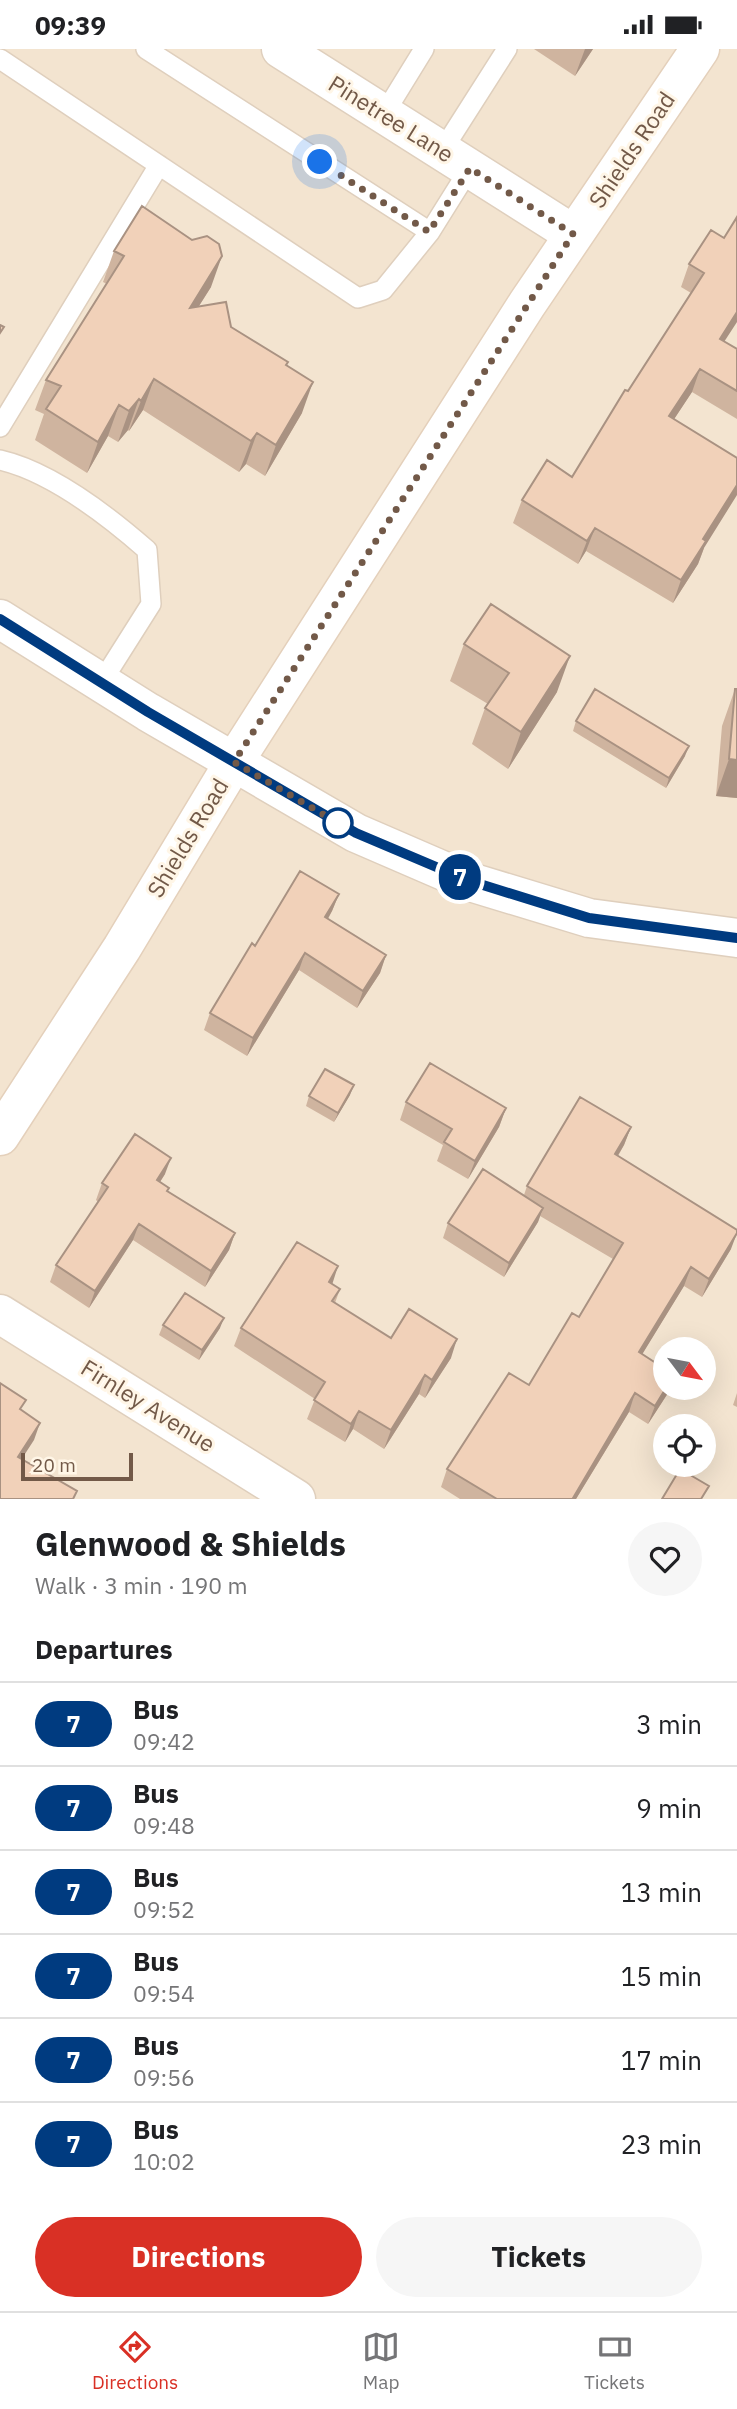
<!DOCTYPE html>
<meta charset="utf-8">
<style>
body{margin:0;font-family:"IBM Plex Sans",sans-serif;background:#f6f6f6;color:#202124;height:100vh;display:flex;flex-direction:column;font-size:26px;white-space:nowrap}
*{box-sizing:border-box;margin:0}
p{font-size:23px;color:#757577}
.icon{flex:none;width:38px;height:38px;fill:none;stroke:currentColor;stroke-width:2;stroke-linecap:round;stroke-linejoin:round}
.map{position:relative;height:1450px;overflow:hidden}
.side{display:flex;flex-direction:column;background:#fff;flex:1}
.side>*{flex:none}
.badge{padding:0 14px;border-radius:23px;font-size:24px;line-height:46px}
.needle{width:46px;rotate:122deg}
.fabs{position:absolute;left:653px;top:1288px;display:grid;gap:14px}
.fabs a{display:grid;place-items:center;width:63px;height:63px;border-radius:50%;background:#fff;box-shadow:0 7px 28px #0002;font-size:35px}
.scale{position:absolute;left:21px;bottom:18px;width:112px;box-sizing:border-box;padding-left:7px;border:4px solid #725948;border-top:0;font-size:19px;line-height:24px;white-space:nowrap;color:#725948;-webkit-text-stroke:5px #fff6e7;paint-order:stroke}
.you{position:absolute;width:35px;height:35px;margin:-18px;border:5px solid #fff;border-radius:50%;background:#1a73e8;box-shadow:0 0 0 10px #1a73e833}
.map>.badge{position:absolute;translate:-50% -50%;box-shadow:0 0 0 4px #fff}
h2{padding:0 35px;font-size:26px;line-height:63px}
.round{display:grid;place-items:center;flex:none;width:74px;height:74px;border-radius:37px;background:#f6f6f6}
.head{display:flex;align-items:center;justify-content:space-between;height:119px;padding:0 35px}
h1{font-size:33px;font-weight:800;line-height:52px}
.action{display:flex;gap:14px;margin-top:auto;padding:14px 35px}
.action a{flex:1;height:80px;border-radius:42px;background:#d93025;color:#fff;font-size:28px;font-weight:800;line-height:80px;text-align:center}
.action a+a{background:#f6f6f6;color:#202124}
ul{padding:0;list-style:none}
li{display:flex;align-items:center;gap:21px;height:84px;padding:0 35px;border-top:2px solid #e0e0e0}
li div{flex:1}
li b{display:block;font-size:26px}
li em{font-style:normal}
li .badge{min-width:77px;font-weight:700;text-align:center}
.status{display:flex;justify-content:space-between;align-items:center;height:49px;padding:0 35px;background:#fff;direction:ltr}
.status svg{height:19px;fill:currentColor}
.tabs{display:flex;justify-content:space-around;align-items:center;height:98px;border-top:2px solid #e0e0e0;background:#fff;font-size:19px;color:#757577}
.tabs a{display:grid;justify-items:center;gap:4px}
.tabs .selected{color:#d93025}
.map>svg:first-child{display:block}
.residential{fill:#f3e4d0;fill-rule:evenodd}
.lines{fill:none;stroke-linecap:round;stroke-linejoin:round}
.service-casing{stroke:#dfcfbd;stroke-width:22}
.minor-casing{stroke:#dfcfbd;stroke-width:41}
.tertiary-casing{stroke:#dfcfbd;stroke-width:41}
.secondary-casing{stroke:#e4d0bb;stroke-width:41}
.service{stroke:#fff;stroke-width:19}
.minor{stroke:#fff;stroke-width:38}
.tertiary{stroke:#fff;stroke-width:38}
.secondary{stroke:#fff;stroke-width:38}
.wall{fill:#cfb49f}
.shaded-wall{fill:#a99282}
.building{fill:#f1d1b9;stroke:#a99282;stroke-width:2}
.line-casing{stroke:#fff;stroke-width:16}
.line{stroke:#003b80;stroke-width:10}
.walk{stroke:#725948;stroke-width:7;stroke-dasharray:0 12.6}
.stop-dot{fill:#fff;stroke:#003b80;stroke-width:3.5}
.labels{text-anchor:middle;stroke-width:6;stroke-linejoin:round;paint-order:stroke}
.street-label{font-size:23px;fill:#725948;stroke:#fff6e7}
</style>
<div class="status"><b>09:39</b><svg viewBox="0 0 49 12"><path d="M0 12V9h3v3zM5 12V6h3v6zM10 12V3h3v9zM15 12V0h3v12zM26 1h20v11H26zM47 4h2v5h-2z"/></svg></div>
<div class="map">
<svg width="737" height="1450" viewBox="0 0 737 1450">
<rect width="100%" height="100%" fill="#fcf2e1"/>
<path class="residential" d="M0,0H737V1450H0ZM665,1300H704V1339H665ZM665,1377H704V1416H665Z"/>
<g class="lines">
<defs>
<path id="service" d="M146,0L430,183
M0,10L358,249L383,241L430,183L470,119
M384,65L424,0
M442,102L507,0
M0,378L159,116
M0,411C52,423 107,466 147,501L151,555L101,634"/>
<path id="minor" d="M281,0L573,185
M0,1265L296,1450"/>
<path id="tertiary" d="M0,570L148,663L356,784L467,832L589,869L737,889"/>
<path id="secondary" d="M0,1087L122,899L234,713L527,255L700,0"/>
</defs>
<use href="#service" class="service-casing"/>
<use href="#minor" class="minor-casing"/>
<use href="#tertiary" class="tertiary-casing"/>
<use href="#secondary" class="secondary-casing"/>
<use href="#service" class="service"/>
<use href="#minor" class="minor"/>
<use href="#tertiary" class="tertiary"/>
<use href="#secondary" class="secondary"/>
</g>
<path class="wall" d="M534,0H593L575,27Z
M711,181L724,292L737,300V370L692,343L674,370L704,499L698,515L673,554L586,502L578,515L513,474L522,451L572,428L691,244L681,238L689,215Z
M114,202L211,238L199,257L231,278L288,313L287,317L302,364L265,427L246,415L239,423L143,361L129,382L128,381L118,393L108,387L87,424L35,391L44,365L35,361L46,331L107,235L103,233Z
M464,595L557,643L508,720L472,695L485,659L488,655L450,632Z
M735,640L737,749L716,747L722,677Z
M576,672L685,707L666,739L573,682Z
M339,845L332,862L328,870L386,906L380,924L357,959L299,921L247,1007L204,981L210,964L255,897Z
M350,1046L334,1073L306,1057L309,1047Z
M406,1053L506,1059L499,1078L468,1130L437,1112L443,1096L400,1071Z
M631,1078L624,1096L618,1107L731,1200L702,1248L684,1237L642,1305L665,1339H670L668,1344L648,1375L629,1363L576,1450H460L441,1438L447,1420L529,1336L579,1268L613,1210L540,1167L538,1173L504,1228L443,1189L448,1174L524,1146L527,1137Z
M165,1125L160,1133L167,1142L235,1184L229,1201L205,1238L133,1191L89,1259L50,1233L56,1216L98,1153L96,1151L102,1134Z
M332,1235L340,1240L335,1254L391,1289L451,1309L425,1349L419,1345L384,1400L353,1380L345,1393L307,1370L315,1350L234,1297L241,1279Z
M163,1276L220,1279L199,1311L159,1286Z
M737,1344V1358L733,1356Z"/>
<path class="shaded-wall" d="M585,0H593L575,27Z
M222,207L211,238L178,290L190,259Z
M737,263V273L711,313L720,290Z
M700,320L692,343L661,390L669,367Z
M154,330L143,361L129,382L141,352Z
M313,333L302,364L265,427L276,396Z
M139,350L128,381L118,393L129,362Z
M119,356L108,387L87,424L98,393Z
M257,384L246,415L239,423L251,392Z
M737,436V446L704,499L698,515L673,554L681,531L703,490Z
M595,479L586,502L578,515L587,492Z
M570,607L557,643L508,720L521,683Z
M689,697L685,707L666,739L669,729Z
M729,710L737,711V749L716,747Z
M339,845L332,862L319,885L325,868Z
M305,904L299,921L247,1007L253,989Z
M386,906L380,924L357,959L363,942Z
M354,1036L350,1046L334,1073L338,1064Z
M506,1059L499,1078L468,1130L475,1112Z
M631,1078L624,1096L608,1123L615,1105Z
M171,1109L165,1125L151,1147L157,1131Z
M543,1159L538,1173L504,1228L509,1214Z
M139,1175L133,1191L89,1259L95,1242Z
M235,1184L229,1201L205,1238L211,1222Z
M737,1184L731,1200L702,1248L709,1230Z
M338,1217L332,1236L329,1233Z
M691,1218L684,1237L632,1322L639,1303Z
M224,1269L220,1279L199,1311L202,1301Z
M457,1290L451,1309L425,1349L432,1331Z
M425,1326L419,1345L384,1400L391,1381Z
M666,1339H670L668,1344L648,1375L655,1357Z
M635,1344L629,1363L576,1450H572Z
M359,1362L353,1380L345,1393L351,1375Z
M40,1374L34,1391L12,1425L18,1408Z"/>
<path class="building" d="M142,157L192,191L207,187L219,195L222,207L190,259L226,253L231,278L288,313L286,316L313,333L276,396L257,384L251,392L154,330L141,352L139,350L129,362L119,356L98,393L46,360L61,337L46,331L124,207L114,202Z
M737,168V263L720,290L737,300V342L700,320L669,367L737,409V436L703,490L706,492L681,531L595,479L587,492L522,451L547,411L572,428L625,341L628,342L704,224L689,215L711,181L724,189Z
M0,276L4,278L0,284Z
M491,555L570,607L521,683L485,659L509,624L464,595Z
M595,640L689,697L669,729L576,672Z
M735,640H737V711L729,710Z
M300,822L339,845L325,868L386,906L363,942L305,904L253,989L210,964L252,894L255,897Z
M430,1014L506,1059L475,1112L444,1093L452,1080L406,1053Z
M325,1020L354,1036L338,1064L309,1047Z
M580,1048L631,1078L615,1105L737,1181V1184L709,1230L691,1218L639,1303L665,1320V1339H666L655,1357L635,1344L573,1449L575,1450H497L447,1420L509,1324L529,1336L572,1264L579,1268L623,1194L527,1137Z
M135,1085L171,1109L157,1131L169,1139L167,1142L235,1184L211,1222L139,1175L95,1242L56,1216L108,1138L102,1134Z
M483,1120L543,1159L509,1214L448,1174Z
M297,1193L338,1217L329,1233L340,1240L332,1252L391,1289L409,1260L457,1290L432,1331L425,1326L391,1381L359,1362L351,1375L314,1351L325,1333L241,1279Z
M185,1244L224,1269L202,1301L163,1276Z
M0,1334L26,1351L20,1360L40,1374L18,1408L77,1442L73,1450H0Z
M680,1420L709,1437L701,1450H662Z"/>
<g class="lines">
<defs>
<path id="line" d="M0,570L148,663L356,784L467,831L589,869L737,889"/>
</defs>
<use href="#line" class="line-casing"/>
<use href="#line" class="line"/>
<path class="walk" d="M320,113L429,183L470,119L573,185L234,713L338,774"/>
</g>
<circle class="stop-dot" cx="338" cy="774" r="14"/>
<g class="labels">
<g class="street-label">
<text transform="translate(391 70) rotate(32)" y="8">Pinetree Lane</text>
<text transform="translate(632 101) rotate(-56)" y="8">Shields Road</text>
<text transform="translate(188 789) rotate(-59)" y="8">Shields Road</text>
<text transform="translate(148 1357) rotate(32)" y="8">Firnley Avenue</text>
</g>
</g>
</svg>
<div class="fabs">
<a><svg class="needle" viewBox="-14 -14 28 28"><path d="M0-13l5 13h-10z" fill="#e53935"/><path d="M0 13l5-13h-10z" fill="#757577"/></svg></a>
<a><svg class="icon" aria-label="locate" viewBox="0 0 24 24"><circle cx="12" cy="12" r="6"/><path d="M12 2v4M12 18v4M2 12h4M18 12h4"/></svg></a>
</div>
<div class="scale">20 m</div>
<div class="you" style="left:320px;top:113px"></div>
<b class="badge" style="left:460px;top:828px;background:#003b80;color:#fff">7</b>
</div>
<section class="side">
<div class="head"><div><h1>Glenwood &amp; Shields</h1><p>Walk · 3 min · 190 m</p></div><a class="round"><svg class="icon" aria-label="heart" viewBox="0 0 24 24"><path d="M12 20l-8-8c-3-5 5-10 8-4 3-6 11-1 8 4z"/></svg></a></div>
<h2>Departures</h2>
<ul>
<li><span class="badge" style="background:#003b80;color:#fff">7</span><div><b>Bus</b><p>09:42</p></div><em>3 min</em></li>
<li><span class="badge" style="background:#003b80;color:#fff">7</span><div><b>Bus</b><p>09:48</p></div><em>9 min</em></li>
<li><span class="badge" style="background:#003b80;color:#fff">7</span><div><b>Bus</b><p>09:52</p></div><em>13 min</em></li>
<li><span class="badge" style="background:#003b80;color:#fff">7</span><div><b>Bus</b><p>09:54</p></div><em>15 min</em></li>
<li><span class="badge" style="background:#003b80;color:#fff">7</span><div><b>Bus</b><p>09:56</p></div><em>17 min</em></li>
<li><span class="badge" style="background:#003b80;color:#fff">7</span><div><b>Bus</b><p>10:02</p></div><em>23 min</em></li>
</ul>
<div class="action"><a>Directions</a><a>Tickets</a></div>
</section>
<nav class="tabs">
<a class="selected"><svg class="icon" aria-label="directions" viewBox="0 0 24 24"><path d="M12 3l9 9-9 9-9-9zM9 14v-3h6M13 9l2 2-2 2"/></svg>Directions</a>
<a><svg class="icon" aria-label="map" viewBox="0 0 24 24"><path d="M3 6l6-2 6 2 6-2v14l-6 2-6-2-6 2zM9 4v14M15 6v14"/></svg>Map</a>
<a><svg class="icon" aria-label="tickets" viewBox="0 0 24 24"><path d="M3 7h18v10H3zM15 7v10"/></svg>Tickets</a>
</nav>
